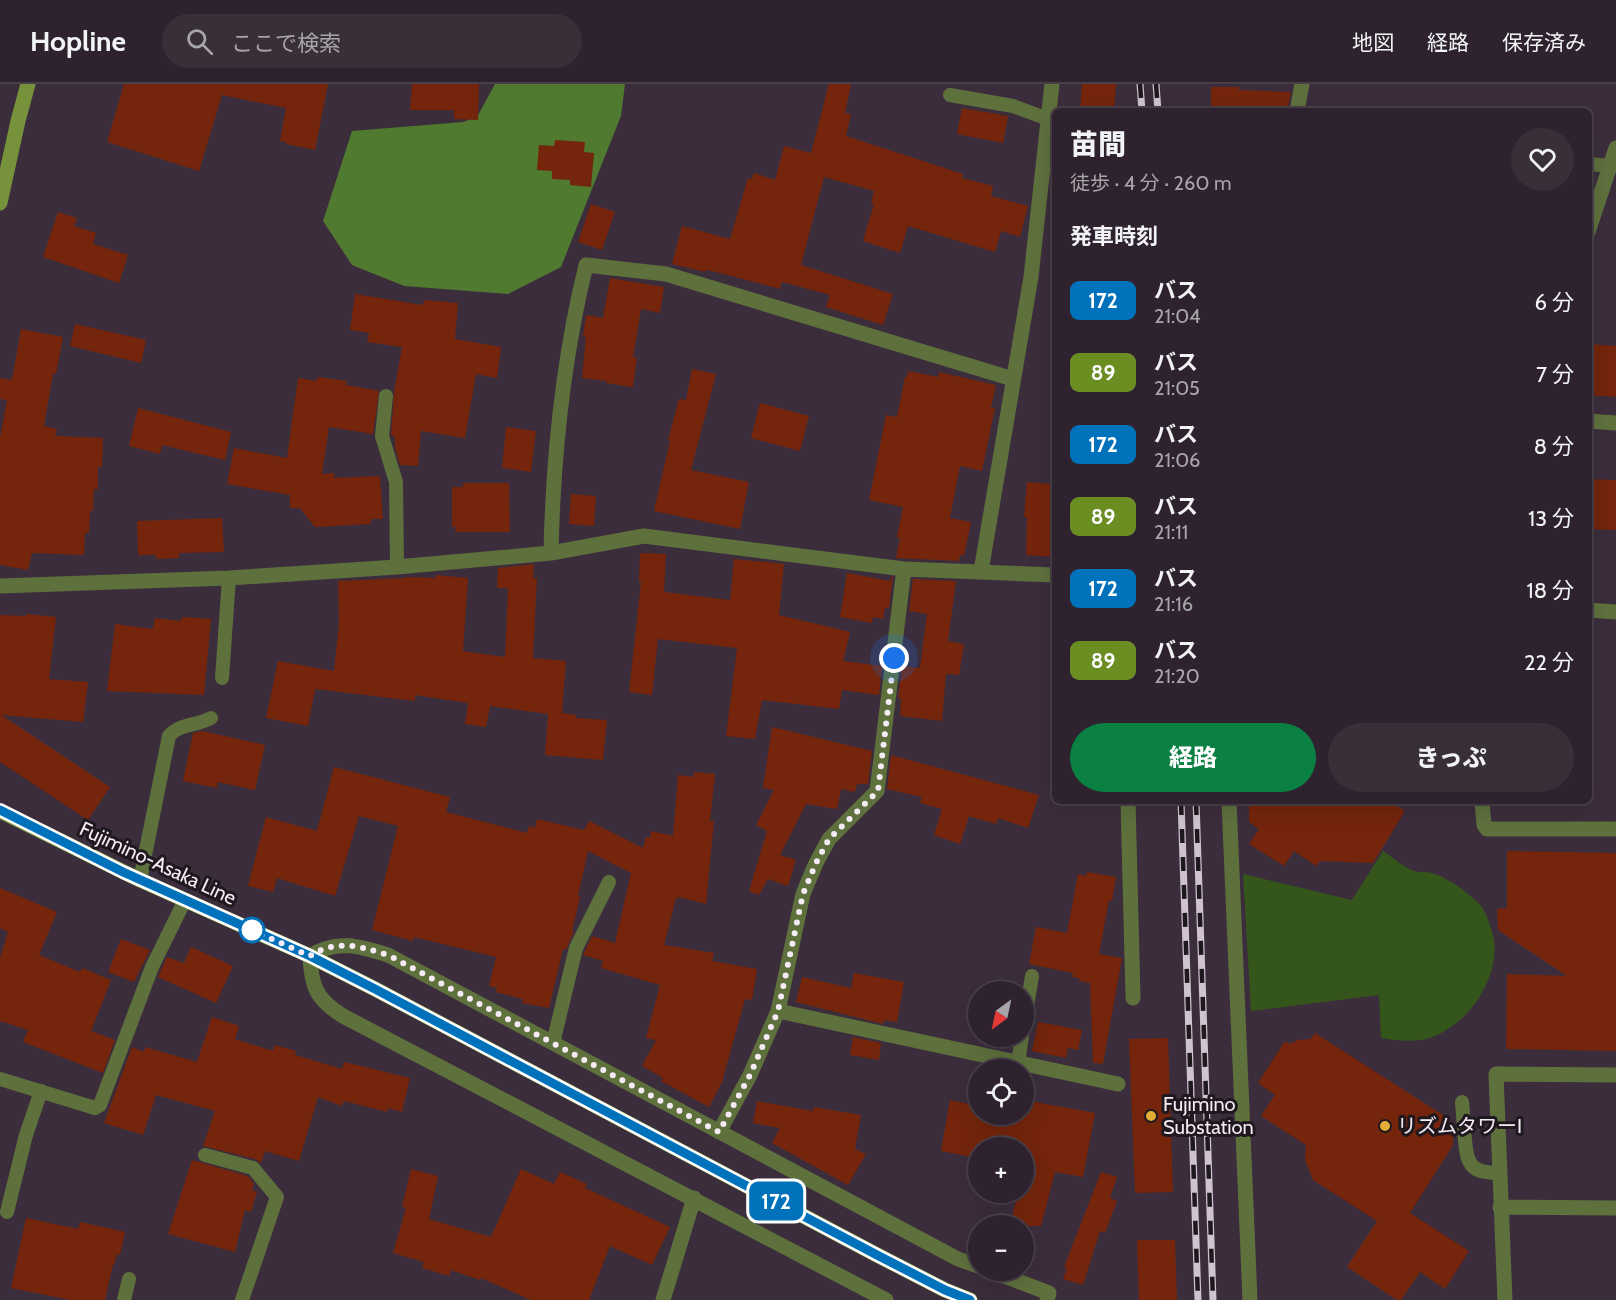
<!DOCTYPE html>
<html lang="ja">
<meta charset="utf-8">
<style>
body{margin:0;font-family:Cabin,"Noto Sans JP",sans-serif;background:#392f39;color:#f1f3f6;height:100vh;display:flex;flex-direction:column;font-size:22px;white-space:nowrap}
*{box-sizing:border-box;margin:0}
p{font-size:20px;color:#a7a4aa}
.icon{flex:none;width:33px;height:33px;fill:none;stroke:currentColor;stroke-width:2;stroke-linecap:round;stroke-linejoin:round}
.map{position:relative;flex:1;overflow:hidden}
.details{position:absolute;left:1052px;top:24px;width:540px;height:696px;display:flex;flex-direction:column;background:#2d222d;border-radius:9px;box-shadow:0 6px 24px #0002,0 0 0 2px #483f49}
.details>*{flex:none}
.badge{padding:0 12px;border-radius:9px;font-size:21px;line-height:39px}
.needle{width:39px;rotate:213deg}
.buttons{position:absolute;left:968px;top:897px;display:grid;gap:12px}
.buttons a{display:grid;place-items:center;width:66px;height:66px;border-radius:50%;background:#2d222d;box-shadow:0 6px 24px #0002,0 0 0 2px #483f49;font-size:30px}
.you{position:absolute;width:30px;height:30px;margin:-15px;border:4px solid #fff;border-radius:50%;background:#1a73e8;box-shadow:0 0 0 9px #1a73e833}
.map>.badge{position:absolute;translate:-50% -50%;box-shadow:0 0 0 3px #fff}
h2{padding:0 18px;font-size:22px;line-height:54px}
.round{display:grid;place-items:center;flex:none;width:63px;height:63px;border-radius:32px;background:#392f39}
.overview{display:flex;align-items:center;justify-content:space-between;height:102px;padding:0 18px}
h1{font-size:28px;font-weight:800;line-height:45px}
.button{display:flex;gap:12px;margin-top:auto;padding:12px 18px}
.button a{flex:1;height:69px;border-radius:36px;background:#0b8043;color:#fff;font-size:24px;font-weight:800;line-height:69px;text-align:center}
.button a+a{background:#392f39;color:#f1f3f6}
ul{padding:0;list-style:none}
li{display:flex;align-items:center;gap:18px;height:72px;padding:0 18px}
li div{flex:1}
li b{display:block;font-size:22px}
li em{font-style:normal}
li .badge{min-width:66px;font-weight:700;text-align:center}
header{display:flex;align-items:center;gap:36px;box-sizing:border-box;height:84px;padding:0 30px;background:#2d222d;border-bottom:2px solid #483f49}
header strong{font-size:28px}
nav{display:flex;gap:33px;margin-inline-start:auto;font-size:21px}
.search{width:420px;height:54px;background:#392f39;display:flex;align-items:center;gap:15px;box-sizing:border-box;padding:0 21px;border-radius:33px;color:#a7a4aa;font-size:22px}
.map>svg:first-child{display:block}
.green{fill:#35561b}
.forest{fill:#4f7a2f}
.building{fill:#74250b}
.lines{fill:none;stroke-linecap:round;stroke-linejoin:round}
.service{stroke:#5e713d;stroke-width:14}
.minor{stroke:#5e713d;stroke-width:15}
.secondary{stroke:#76933c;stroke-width:15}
.rail-casing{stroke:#cec3ce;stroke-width:7}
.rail{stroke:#1f181f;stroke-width:4.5;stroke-dasharray:14;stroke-linecap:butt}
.line-casing{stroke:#fff;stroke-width:14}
.line{stroke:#0072bc;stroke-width:9}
.walk{stroke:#f5ebf5;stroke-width:6;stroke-dasharray:0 10.8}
.stop-dot{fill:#fff;stroke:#0072bc;stroke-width:3}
.poi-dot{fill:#e4ad35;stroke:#1f181f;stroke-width:2}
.labels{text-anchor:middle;stroke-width:6;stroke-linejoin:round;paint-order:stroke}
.street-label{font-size:20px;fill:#f5ebf5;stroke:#1f181f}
.poi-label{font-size:20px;fill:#f5ebf5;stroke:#1f181f;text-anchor:start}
</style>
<header>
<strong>Hopline</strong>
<div class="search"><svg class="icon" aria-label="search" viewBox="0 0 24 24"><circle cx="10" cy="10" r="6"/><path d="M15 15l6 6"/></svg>ここで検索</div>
<nav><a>地図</a><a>経路</a><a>保存済み</a></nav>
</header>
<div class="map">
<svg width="1616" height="1216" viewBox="0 0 1616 1216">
<rect width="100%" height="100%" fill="#3c2d3c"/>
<path class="green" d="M1383,767C1392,773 1403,783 1414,787C1419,789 1426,787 1432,789C1450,795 1468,808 1481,822C1485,827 1487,833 1489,839C1508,881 1475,935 1435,952C1418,959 1399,957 1381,954L1379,911L1251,927L1243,790L1352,816Z"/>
<path class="forest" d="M495,0H625L621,32L561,183L508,210L404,202L352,181L323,137L352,47L463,38L477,33Z"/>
<path class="building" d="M124,0H328L315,66L286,60V58L280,57L286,24L222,11L199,87L107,58Z
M412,0H479L478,36L454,35V26H410Z
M829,0H851L845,29L851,30L846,52L963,90L962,94L993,102L991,112L1028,122L1020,153L1001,147L995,168L908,142L900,169L863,157L874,120H871L874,107L824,93L801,181L893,210L883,241L826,223L830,211L782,198L780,205L716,188L706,186L705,188L672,180L682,142L730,155L748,94L752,95L754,89L775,96L784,62L811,69Z
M1082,0H1116L1114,27H1080Z
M1211,3H1239V6L1291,8L1287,27H1211Z
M962,24L1008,32L1003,59L957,50Z
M555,56L585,58L584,68L594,69L591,103L570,101V96L552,95V87L537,86L539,61L554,62Z
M591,120L615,128L602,166L578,158Z
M58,128L77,134L74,142L96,149L93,160L128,171L119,199L43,173Z
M610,194L664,203L660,229L641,225L633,273L637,274L633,303L606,299L607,297L582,294L586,253L583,252L586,231L603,234Z
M355,210L423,221L424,216L458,219L455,255L501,263L497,294L476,290L465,354L421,347L418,382L400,381L395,363V353L391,351L394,309L402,263L367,258L369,249L350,246Z
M75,240L146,256L141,279L70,262Z
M21,245L63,253L56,290L53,289L44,342L57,345L55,352L103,354L102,383H98V405H94L93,427H90L89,449H85L84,471L32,469L28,486L0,481V354L7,316L0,315V294L12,296Z
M1588,260L1616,262V313L1588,311Z
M692,285L716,290L691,386L749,398L740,445L654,427L670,357L668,356L679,315L686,316Z
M908,287L938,293L939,288L996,301L991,324H995L982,387L960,382L950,434L971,438L964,472L960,471L959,477L896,474L900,454L897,453L903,423L869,416L886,331L897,333L905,293H907Z
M317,293L347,297L346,301L379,307L373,350L329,343L322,390L334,389V394L380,392L383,435H371V440L315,443L300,424H290V411L227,400L234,364L287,374L298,294L317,297Z
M760,319L809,332L800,367L751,354Z
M138,324L231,348L225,376L162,361L160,370L129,362Z
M506,343L536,347L531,388L502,384Z
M1588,395L1616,396V446L1588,445Z
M1027,398L1054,400V473L1026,471L1027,433H1024Z
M463,399H509L510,448H455L456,443H452V403H463Z
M571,410L596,412L594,442L569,440Z
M222,434L224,468L179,469V474L156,475V471H138L137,437Z
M640,469L666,470L664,508L730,516L734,475L784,480L779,531L850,548L843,577L882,582L879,611L842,606L839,625L762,616L755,655L726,652L737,564L658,555L652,611L629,608L641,498H639Z
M534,480L533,494H537L533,574L566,577L562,629L576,631V634L607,636L603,676L545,671L548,630L490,622L486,643L465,640L468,619L415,611V617L315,605L308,642L266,634L278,577L334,587L339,540L338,497L406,494V493L436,494V491L468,494L463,567L505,573L508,504H497L498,484Z
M847,489L890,497L891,493H893L889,524H885L883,535L873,533L872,539L840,533Z
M913,495L956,497L948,557L964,560L959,591L946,590L942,637L900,632L901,614H898L902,584L903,582L920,584L927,530L909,527Z
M26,530L56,533L49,595L88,598L83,638L1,631L110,703L88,736L0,678V531L26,532Z
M182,533L211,535L204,611L107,607L115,540L153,545L155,534L181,537Z
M772,643L872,667L868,700H857L855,708L841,705L837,725L806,720L780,771L796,776L788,802L768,795L759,811L749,807L767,747L756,741L774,706L763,704Z
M202,647L265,661L255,706L218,698L217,704L183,697L193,649Z
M891,671L1039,711L1028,744L998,734L996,740L969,732L960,760L934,751L942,725L920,719L922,713L887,705Z
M334,683L450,713L446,728L527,749L529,742L535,744L537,735L584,746L589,737L643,764L646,753L650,754L651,747L673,752L678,691L694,693V688L715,690L710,737H714L706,820L679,813L678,815L676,814L664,861L714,869L712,877L757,885L752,916L745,915L722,998L709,1023L661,997L663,994L642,982L656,956L646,954L660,901L601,884L603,877L583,871L592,852L615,859L631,789L588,767L578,812L580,813L572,847H574L566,866L563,865L549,924L522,919L523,915L496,908L497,904L489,902L496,873L414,853L413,857L372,846L398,742L359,732L335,812L277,794L273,808L248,802L266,733L317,747Z
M1249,717H1389L1405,727L1373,779L1320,777L1316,782L1294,767L1284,782L1249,760L1259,745L1249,738Z
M1507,767L1616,769V967L1506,965L1507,890L1567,892L1498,846L1497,825L1507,824Z
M1087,788L1116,793L1112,817L1109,816L1099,870L1122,874L1103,980L1093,979L1090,899L1079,897V894L1072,893L1073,889L1029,880L1036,843L1067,849L1078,790L1086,792Z
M0,804L57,828L39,871L80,888L82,884L111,896L91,947L115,956L103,989L23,958L28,946L0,937V874L8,848L0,844Z
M121,855L150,866L134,898L108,888Z
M191,863L233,882L216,919L158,893L167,873L184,879Z
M854,889L904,898L897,938L884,936L883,940L796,918L802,893L851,904Z
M212,933L239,942L235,955L273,967L275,961L296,967L295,971L342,985L344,978L410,994L402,1028L388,1024L387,1028L344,1017L342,1022L318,1013L299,1077L265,1067L261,1079L255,1075L203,1062L215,1027L156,1011L143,1051L104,1039L132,963L144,968L145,963L197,978Z
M1038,938L1082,946L1078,966L1068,964L1066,974L1032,967Z
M1315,949L1449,1035L1453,1048V1061L1410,1129L1469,1167L1445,1205L1420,1188L1401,1216H1397L1347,1183L1377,1137L1313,1096L1305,1076L1306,1061L1261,1032L1275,1011L1258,999L1285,957L1290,960L1298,956L1311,955Z
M853,953L881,959L879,976L850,971Z
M1168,954L1173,1108L1135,1109L1129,955Z
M950,1016L978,1022V1030H1023L1024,1016L1095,1029L1083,1093L1055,1088L1041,1142H1010L1018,1108H1023V1064H978V1074L941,1067Z
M757,1017L813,1027L814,1023L861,1031L855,1065L866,1070L848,1101L772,1059L780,1044L753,1039Z
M192,1076L248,1092L254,1100L252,1106L257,1108L251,1128L245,1126L235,1168L168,1150Z
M411,1085L438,1092L429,1135L491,1153L521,1085L554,1100L560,1088L587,1100L585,1104L670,1143L652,1181L610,1162L589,1216H531L481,1194L480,1196L451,1186L449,1192L422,1184L424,1178L393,1169L406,1124L402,1123Z
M1101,1088L1117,1093L1110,1114L1117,1117L1105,1149L1100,1147L1083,1201L1063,1195L1067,1184L1064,1183Z
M26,1134L78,1145L80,1138L125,1148L120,1171L117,1170L114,1181L113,1180L105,1216H71L11,1204Z
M1137,1156H1175L1177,1216H1139Z"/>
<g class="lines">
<path class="service" d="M950,11L1013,22L1048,35
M1588,80L1611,82
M386,312L382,352L396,398L397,483
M222,594L229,494
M140,796L169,652C180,639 197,642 211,634
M1023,947L1032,892
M553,959L576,864L609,798
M1018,979L1022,952
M0,995L95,1024L100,1021L152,883L185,816
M1462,1018C1463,1031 1464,1043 1465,1056C1467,1082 1472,1089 1499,1089
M205,1071L253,1084L277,1113L242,1216
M7,1128L26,1051L41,1007
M124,1216L129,1195"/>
<path class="minor" d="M1297,27L1302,0
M1588,148L1616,64
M1588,337L1616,339
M551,469C553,373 563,275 586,181L666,190L1013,295
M981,487L1031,193L1052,0
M0,502L229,494L397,483L551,469L644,452L904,485L1054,491
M1588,526L1616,528
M1128,717L1133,914
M1229,717L1250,1216
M1482,717L1484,741L1487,745H1616
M778,927L1118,1000
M719,1048L750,991L778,927L803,810L816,779L829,755L877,707L904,485
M1500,1123L1616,1124
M989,1186L1049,1209L1047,1216
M663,1216L694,1114
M886,1216L343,932C317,916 311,903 310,872C336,855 360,862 388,871L958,1175L978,1182
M1505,1216L1496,990L1616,991"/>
<path class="secondary" d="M0,119L18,37L28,0
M0,727L140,796L310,872L375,905L877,1171L945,1206L970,1216"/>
<defs>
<path id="rail" d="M1140,0L1142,27
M1156,0L1158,27
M1181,717L1198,1216
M1196,717L1213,1216"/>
</defs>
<use href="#rail" class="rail-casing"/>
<use href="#rail" class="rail"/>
</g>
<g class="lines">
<defs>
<path id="line" d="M0,726L123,788L310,872L375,905L877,1171L945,1206L970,1216"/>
</defs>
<use href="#line" class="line-casing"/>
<use href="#line" class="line"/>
<path class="walk" d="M252,846L247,844L310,872C337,855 359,862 388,871L719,1048L750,991L778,927L803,810L816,779L829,755L878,707L894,574"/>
</g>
<circle class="stop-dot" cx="252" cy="846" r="12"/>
<g class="poi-dot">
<circle cx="1151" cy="1032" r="6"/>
<circle cx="1385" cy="1042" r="6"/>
</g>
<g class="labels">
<g class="street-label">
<text transform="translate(158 779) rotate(25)" y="7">Fujimino-Asaka Line</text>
</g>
<g class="poi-label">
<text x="1163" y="1027">Fujimino<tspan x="1163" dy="23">Substation</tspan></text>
<text x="1397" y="1049">リズムタワーI</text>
</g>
</g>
</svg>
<div class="buttons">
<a><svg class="needle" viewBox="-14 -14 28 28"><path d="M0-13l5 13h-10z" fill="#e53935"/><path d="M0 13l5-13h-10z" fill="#a7a4aa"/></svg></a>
<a><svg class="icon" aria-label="locate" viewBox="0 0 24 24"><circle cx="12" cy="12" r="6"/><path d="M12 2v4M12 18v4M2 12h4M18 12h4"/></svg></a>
<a>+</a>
<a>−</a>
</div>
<div class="you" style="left:894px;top:574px"></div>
<b class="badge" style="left:776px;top:1117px;background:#0072bc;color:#fff">172</b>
<section class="details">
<div class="overview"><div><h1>苗間</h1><p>徒歩 · 4 分 · 260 m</p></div><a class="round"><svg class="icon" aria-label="heart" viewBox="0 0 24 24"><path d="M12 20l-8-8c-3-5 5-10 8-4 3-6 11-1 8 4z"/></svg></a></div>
<h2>発車時刻</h2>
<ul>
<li><span class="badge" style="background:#0072bc;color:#fff">172</span><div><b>バス</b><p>21:04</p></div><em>6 分</em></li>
<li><span class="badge" style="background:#6b8e23;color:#fff">89</span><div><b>バス</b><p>21:05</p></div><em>7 分</em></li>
<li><span class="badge" style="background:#0072bc;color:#fff">172</span><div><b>バス</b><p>21:06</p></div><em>8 分</em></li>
<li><span class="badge" style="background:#6b8e23;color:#fff">89</span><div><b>バス</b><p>21:11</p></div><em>13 分</em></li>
<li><span class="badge" style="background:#0072bc;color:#fff">172</span><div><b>バス</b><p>21:16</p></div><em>18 分</em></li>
<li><span class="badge" style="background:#6b8e23;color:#fff">89</span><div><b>バス</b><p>21:20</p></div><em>22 分</em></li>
</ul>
<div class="button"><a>経路</a><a>きっぷ</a></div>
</section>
</div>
